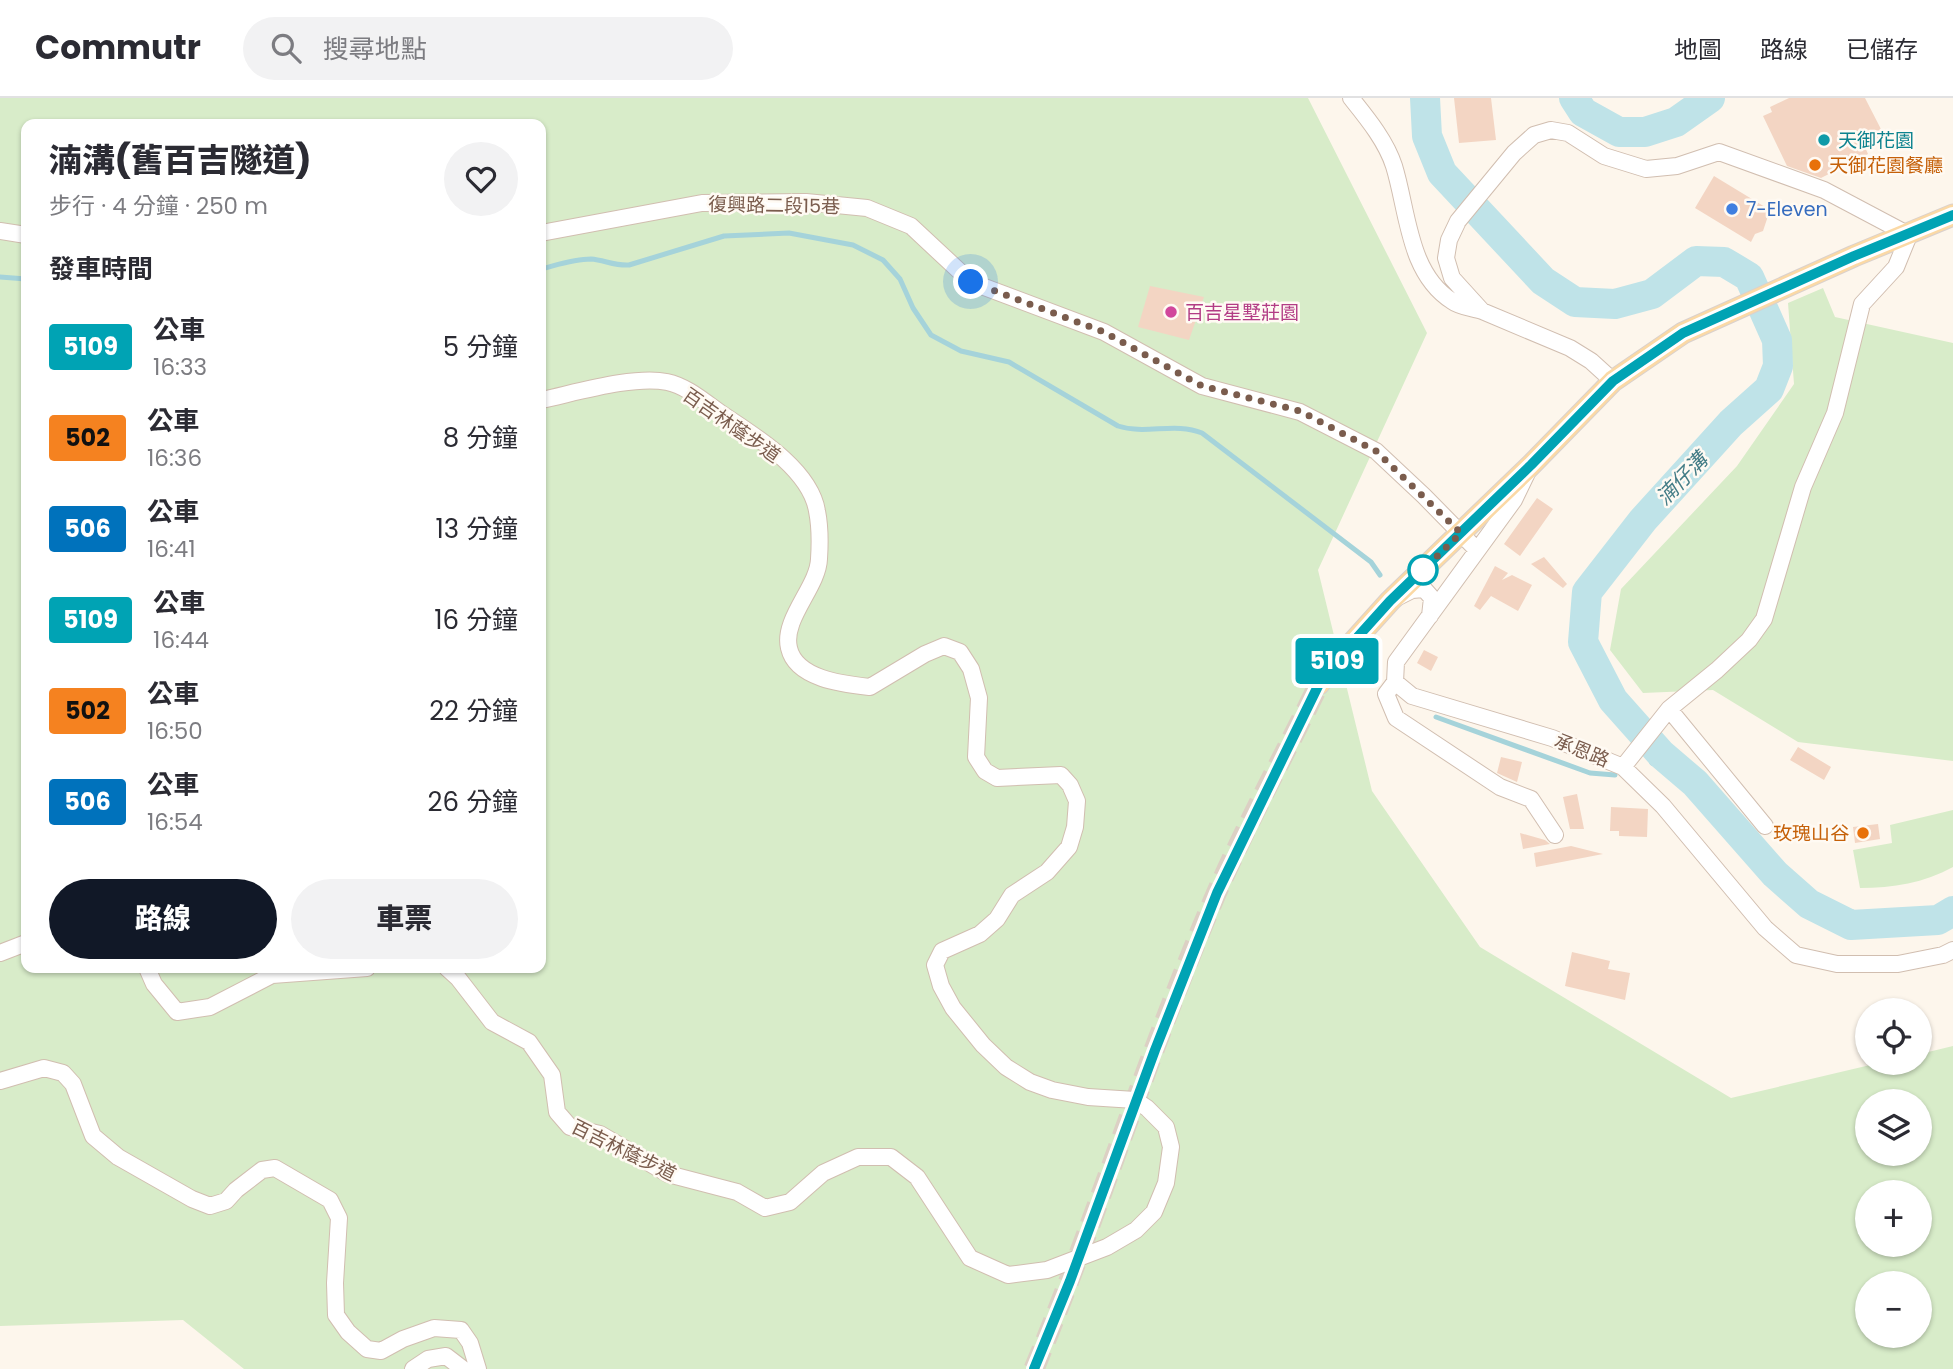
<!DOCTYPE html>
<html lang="zh-TW">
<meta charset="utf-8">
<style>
body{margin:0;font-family:Poppins,"Noto Sans TC",sans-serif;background:#f2f2f3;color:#2b2b33;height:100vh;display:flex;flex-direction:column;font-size:26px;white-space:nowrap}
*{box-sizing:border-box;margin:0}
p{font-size:23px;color:#7c7c81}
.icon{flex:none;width:38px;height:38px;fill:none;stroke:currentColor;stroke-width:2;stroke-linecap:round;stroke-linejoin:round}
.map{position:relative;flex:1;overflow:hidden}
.details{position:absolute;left:21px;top:21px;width:525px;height:854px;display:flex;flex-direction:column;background:#fff;border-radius:14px;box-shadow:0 2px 5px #0004}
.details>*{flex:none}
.badge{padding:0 14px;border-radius:5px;font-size:24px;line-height:46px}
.buttons{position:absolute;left:1855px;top:900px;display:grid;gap:14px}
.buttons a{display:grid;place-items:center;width:77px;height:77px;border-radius:50%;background:#fff;box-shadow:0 2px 5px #0004;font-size:35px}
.you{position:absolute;width:35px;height:35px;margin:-18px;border:5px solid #fff;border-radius:50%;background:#1a73e8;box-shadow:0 0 0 10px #1a73e833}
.map>.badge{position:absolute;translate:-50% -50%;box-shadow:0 0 0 4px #fff}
h2{padding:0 28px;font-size:26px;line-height:63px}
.round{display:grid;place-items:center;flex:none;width:74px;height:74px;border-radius:37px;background:#f2f2f3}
.overview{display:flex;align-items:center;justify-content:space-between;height:119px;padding:0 28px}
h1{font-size:33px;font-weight:800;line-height:52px}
.primary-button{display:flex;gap:14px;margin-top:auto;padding:14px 28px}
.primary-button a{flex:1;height:80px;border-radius:42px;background:#111827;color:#fff;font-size:28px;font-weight:800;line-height:80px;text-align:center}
.primary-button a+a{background:#f2f2f3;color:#2b2b33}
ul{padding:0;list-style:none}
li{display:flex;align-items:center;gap:21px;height:91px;padding:0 28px}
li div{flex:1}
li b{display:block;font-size:26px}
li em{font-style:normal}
li .badge{min-width:77px;font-weight:700;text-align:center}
header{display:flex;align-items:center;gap:42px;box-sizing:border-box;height:98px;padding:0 35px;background:#fff;border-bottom:2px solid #e1e1e2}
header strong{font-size:33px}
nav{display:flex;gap:38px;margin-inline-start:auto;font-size:24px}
.search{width:490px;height:63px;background:#f2f2f3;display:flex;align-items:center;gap:18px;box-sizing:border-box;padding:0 24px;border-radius:38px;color:#7c7c81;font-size:26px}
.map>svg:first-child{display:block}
.green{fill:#d8ecc9;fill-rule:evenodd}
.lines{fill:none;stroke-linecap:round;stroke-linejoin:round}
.stream{stroke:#a5d3da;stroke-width:5}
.river{stroke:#bfe3e8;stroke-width:30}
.building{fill:#f3d5c3}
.major-tunnel{stroke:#dcd0c4;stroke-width:21;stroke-dasharray:21 10;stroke-linecap:butt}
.minor-casing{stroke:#d1beb0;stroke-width:18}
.major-casing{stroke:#dad1cd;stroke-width:23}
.minor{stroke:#fff;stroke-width:16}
.major{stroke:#fbd9a5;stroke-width:21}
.line-casing{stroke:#fff;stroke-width:16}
.line{stroke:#00a3b4;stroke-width:10}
.walk{stroke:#7a5c4d;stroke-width:7;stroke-dasharray:0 12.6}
.culture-dot{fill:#0f9aa8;stroke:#fffaf3;stroke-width:2.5}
.food-dot{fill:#e8710a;stroke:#fffaf3;stroke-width:2.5}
.shop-dot{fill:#3f7fe0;stroke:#fffaf3;stroke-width:2.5}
.hotel-dot{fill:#d1479c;stroke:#fffaf3;stroke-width:2.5}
.stop-dot{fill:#fff;stroke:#00a3b4;stroke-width:3.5}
.labels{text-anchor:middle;stroke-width:5;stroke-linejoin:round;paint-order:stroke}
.culture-label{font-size:19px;fill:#0d838f;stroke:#fffaf3;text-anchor:start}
.food-label{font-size:19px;fill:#c56008;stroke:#fffaf3;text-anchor:start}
.street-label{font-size:19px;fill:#7a5c4d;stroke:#fffaf3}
.shop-label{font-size:19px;fill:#366cbe;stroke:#fffaf3;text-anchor:start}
.hotel-label{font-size:19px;fill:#b23c85;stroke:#fffaf3;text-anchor:start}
.water-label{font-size:21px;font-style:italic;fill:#437c86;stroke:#fffaf3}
</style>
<header>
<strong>Commutr</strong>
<div class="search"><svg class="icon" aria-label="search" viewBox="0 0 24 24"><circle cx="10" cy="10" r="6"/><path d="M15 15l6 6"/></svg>搜尋地點</div>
<nav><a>地圖</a><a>路線</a><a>已儲存</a></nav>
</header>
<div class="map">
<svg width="1953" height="1271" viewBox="0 0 1953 1271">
<rect width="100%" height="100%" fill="#fdf6ec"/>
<path class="green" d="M0,0H1308L1427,235L1318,472L1372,693L1480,849L1731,1000L1883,964H1920V956L1953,948V1271H244L183,1222L0,1228ZM26,26H541V870H26ZM1867,1003H1920V1055H1867ZM1867,1094H1920V1146H1867ZM1867,1185H1920V1237H1867Z
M1823,190L1835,219L1953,245V663L1798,644L1713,592L1643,595L1610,552L1621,491L1737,368L1794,286L1788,205Z
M1953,712V769C1924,785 1893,790 1860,790L1853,752L1892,745L1890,727Z"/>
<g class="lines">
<path class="stream" d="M541,171C557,167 574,161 591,161C604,162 615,168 629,167L724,138L789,135L853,147L883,162L900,181L913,210L931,237L961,253L1009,264L1118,328C1145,337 1175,324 1202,335L1371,464L1380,477
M0,179L26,181
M1436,619L1590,675L1615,677
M1652,665L1661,656"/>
<path class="river" d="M1425,0L1427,38L1442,75L1543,183L1575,204L1615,206L1652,196L1696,163L1724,164L1749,179L1777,242L1778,268L1769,291L1731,325L1643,422L1587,494L1583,544L1613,602L1661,656L1695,685L1775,776L1809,806L1851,827L1938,822L1953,813
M1574,0L1583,14L1619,34H1645L1676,24L1710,0"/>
</g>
<path class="building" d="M1454,0H1491L1496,42L1459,45Z
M1789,0H1865L1884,37L1864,47L1868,56L1821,80L1787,68L1763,18L1772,14L1770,9Z
M1714,78L1770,112L1763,133L1755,136L1751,144L1695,110Z
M1150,188L1204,199L1189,242L1138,229Z
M1537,400L1553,411L1520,458L1504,446Z
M1544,459L1567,486L1563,490L1531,466Z
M1495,468L1508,475L1502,482L1512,477L1532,487L1518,513L1491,498L1480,512L1474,508Z
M1424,552L1438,559L1431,573L1417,565Z
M1798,649L1831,669L1824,682L1790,662Z
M1501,659L1522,664L1517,684L1497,675Z
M1577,696L1584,731H1570L1563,699Z
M1611,709L1648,711L1647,739L1619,738V733H1610Z
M1878,726L1880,741L1855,745L1853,729Z
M1520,735L1545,742L1550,746L1523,751Z
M1571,748L1603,756L1536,769L1534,755Z
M1572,854L1610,863L1608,871L1630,875L1625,902L1565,888Z"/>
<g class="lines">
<path class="major-tunnel" d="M1034,1271C1099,1114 1149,952 1216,796C1247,725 1285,656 1319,586"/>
<defs>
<path id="minor" d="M1351,0C1367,20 1386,43 1394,68C1408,113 1408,175 1452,203C1460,209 1473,210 1482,213
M0,133L26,137
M541,135L702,105L806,104L867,110L911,128L971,184L1104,234L1202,288L1300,314L1376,353L1424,398L1477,452
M1613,283L1591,263L1570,250L1482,213L1452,180L1446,160L1449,142L1458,123L1514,55L1534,37L1551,32L1568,35L1604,58L1646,71L1677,68L1719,54L1824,92L1909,137L1896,169L1862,206L1835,315L1803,389L1764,521L1749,542L1717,572L1669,611L1623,669
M1527,375L1514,402L1396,564L1395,584L1412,598L1552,640L1623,669L1663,708L1765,830L1796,857L1837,866H1898L1943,857L1953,852
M1398,499L1412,492L1424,491L1432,500L1430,518
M1395,584L1386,596L1396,620L1500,689L1531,701L1555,737
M1669,611L1765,728
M0,855L26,845
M147,870L154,886L177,914L210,909L272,877L367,870
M447,870L458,880L492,924L529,944L552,977L557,1014L570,1029L600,1036L668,1076L737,1094L765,1110L790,1104L823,1075L858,1059H891L917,1079L970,1160L1008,1177L1047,1172L1107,1149L1136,1132L1154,1114L1166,1085L1171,1049L1166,1029L1147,1010L1135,1002L1088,999L1052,992L1030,984L1006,969L983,947L953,910L941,888L935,867L942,853L980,836L997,821L1012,797L1047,774L1069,749L1075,729L1077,703L1070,687L1061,677L997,680L985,673L976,659L979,600L971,571L960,554L944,548L925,556L870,589C843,586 796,581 789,550C782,521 818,489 819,461C820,446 820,428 817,413C810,371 755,338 722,316C706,305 687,288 667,284C634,277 575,295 541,302
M0,983L44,970L63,975L73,986L93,1038L118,1059L192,1101L210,1108L226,1103L236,1092L262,1072L275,1070L330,1102L339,1120L335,1185L336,1217L348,1234L367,1251L381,1253L403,1241L434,1230L461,1232L470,1245L478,1271
M413,1271L428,1261L446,1258L463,1271"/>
<path id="major" d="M1319,586L1345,553L1390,503L1531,367L1613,283L1683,235L1854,158L1953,117"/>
</defs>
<use href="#minor" class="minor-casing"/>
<use href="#major" class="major-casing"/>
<use href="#minor" class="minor"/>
<use href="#major" class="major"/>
</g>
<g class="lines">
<defs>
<path id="line" d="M1034,1271L1070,1183L1155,952L1217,795L1319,586L1345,553L1390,503L1531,367L1613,283L1683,235L1854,158L1953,117"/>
</defs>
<use href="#line" class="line-casing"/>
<use href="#line" class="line"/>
<path class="walk" d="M971,184L1104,234L1202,288L1300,313L1376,353L1461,435L1423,472"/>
</g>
<circle class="culture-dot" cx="1824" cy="42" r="7"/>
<g class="food-dot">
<circle cx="1815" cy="67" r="7"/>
<circle cx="1863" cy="735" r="7"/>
</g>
<circle class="shop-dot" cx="1732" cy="111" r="7"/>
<circle class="hotel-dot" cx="1171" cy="214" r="7"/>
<circle class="stop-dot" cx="1423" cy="472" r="14"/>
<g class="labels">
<g class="culture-label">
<text x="1838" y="49">天御花園</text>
</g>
<g class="food-label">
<text x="1829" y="74">天御花園餐廳</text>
<text x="1849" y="742" text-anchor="end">玫瑰山谷</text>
</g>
<g class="street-label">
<text transform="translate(774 107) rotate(1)" y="7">復興路二段15巷</text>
<text transform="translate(732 327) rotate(35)" y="7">百吉林蔭步道</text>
<text transform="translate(1582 652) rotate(22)" y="7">承恩路</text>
<text transform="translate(624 1052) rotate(26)" y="7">百吉林蔭步道</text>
</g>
<g class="shop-label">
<text x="1746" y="118">7-Eleven</text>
</g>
<g class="hotel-label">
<text x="1185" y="221">百吉星墅莊園</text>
</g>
<g class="water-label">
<text transform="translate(1682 381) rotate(-46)" y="7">湳仔溝</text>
</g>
</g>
</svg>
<div class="buttons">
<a><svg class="icon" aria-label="locate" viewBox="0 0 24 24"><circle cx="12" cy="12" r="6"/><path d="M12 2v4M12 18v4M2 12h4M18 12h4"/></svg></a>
<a><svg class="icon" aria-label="layers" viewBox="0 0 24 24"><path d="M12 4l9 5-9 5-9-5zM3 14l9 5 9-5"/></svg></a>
<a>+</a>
<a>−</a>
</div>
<div class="you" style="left:971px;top:184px"></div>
<b class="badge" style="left:1337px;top:563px;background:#00a3b4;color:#fff">5109</b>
<section class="details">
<div class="overview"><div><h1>湳溝(舊百吉隧道)</h1><p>步行 · 4 分鐘 · 250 m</p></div><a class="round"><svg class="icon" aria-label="heart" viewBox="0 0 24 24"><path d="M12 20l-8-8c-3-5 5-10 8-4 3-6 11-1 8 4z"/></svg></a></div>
<h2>發車時間</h2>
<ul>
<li><span class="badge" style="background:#00a3b4;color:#fff">5109</span><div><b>公車</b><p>16:33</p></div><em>5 分鐘</em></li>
<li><span class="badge" style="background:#f58220;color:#111">502</span><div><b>公車</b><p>16:36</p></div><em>8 分鐘</em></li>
<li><span class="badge" style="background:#0072bc;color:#fff">506</span><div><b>公車</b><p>16:41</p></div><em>13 分鐘</em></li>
<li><span class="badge" style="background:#00a3b4;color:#fff">5109</span><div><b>公車</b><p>16:44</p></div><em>16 分鐘</em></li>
<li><span class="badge" style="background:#f58220;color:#111">502</span><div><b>公車</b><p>16:50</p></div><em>22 分鐘</em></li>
<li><span class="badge" style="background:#0072bc;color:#fff">506</span><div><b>公車</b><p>16:54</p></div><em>26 分鐘</em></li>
</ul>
<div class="primary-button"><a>路線</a><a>車票</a></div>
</section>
</div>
